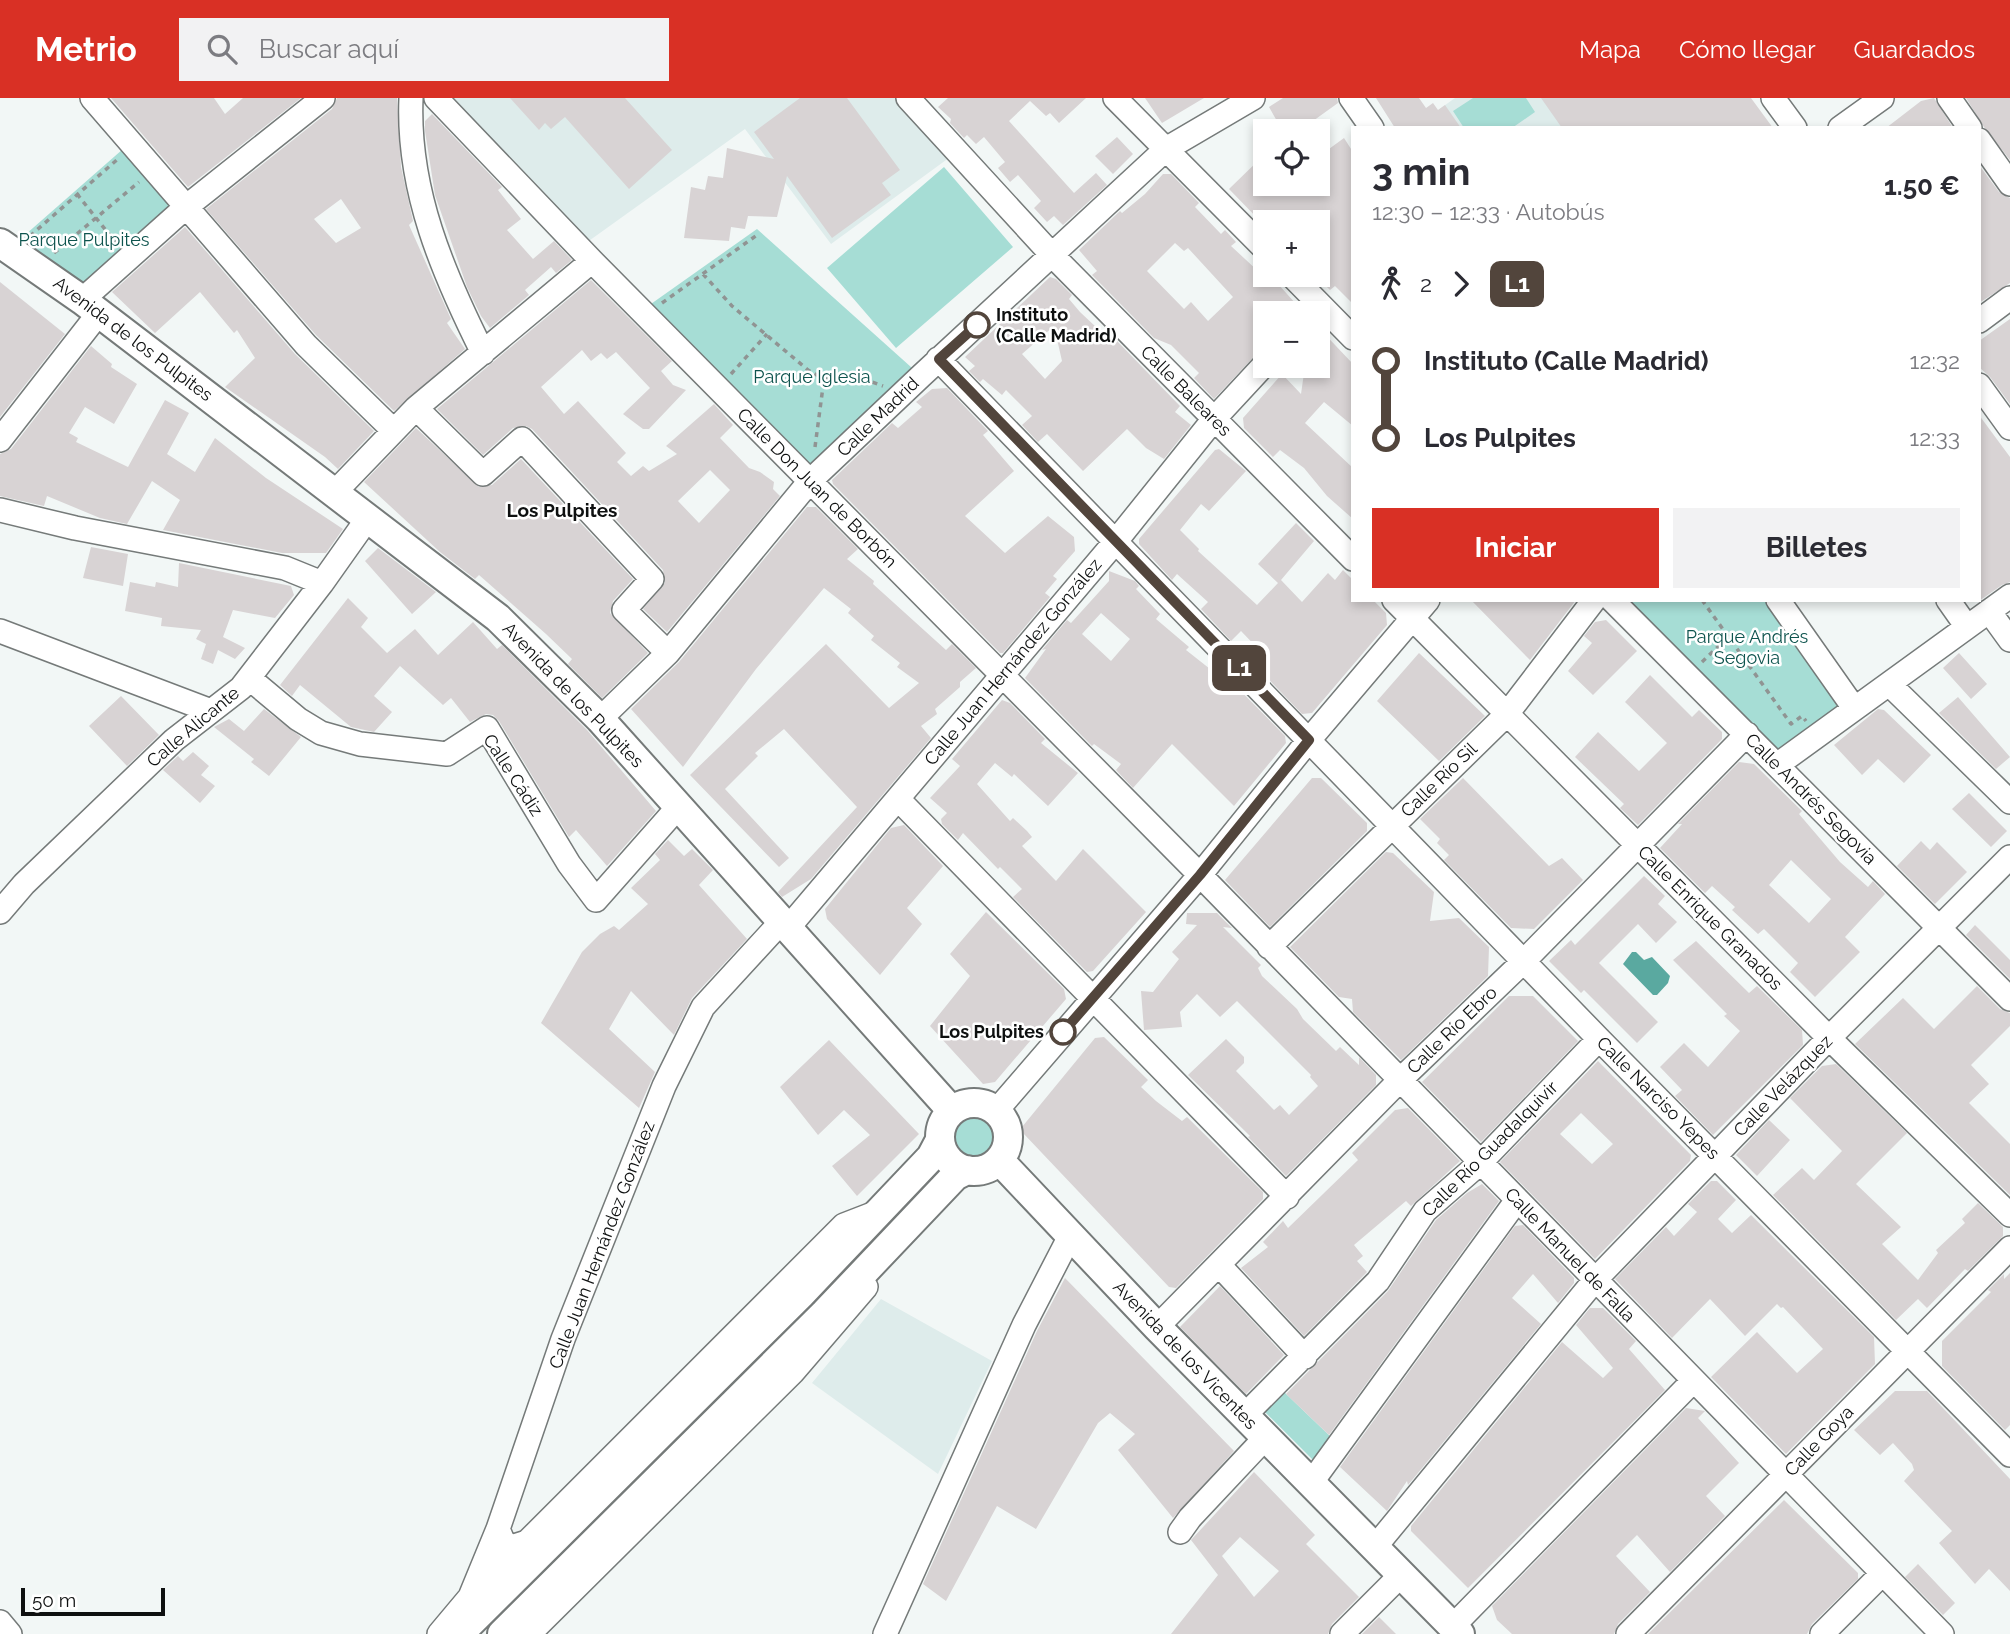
<!DOCTYPE html>
<html lang="es">
<meta charset="utf-8">
<style>
body{margin:0;font-family:Raleway,sans-serif;background:#f2f2f3;color:#2b2b33;height:100vh;display:flex;flex-direction:column;font-size:26px;white-space:nowrap}
*{box-sizing:border-box;margin:0}
p{font-size:23px;color:#7c7c81}
.icon{flex:none;width:38px;height:38px;fill:none;stroke:currentColor;stroke-width:2;stroke-linecap:round;stroke-linejoin:round}
.map{position:relative;flex:1;overflow:hidden}
.sheet{position:absolute;left:1351px;top:28px;width:630px;height:476px;display:flex;flex-direction:column;background:#fff;border-radius:0px;box-shadow:0 4px 10px #0003}
.sheet>*{flex:none}
.badge{padding:0 14px;border-radius:10px;font-size:24px;line-height:46px}
.controls{position:absolute;left:1253px;top:21px;display:grid;gap:14px}
.controls a{display:grid;place-items:center;width:77px;height:77px;border-radius:0px;background:#fff;box-shadow:0 4px 10px #0003;font-size:35px}
.scale{position:absolute;left:21px;bottom:18px;width:144px;box-sizing:border-box;padding-left:7px;border:4px solid #0e1010;border-top:0;font-size:19px;line-height:24px;white-space:nowrap;color:#0e1010;-webkit-text-stroke:5px #fff;paint-order:stroke}
.map>.badge{position:absolute;translate:-50% -50%;box-shadow:0 0 0 4px #fff}
.legs{display:flex;align-items:center;gap:10px;height:77px;padding:0 21px;font-size:23px}
.legs p{margin-inline-start:auto}
.overview{display:flex;align-items:center;justify-content:space-between;height:119px;padding:0 21px}
h1{font-size:38px;font-weight:700;line-height:52px}
.button{display:flex;gap:14px;margin-top:auto;padding:14px 21px}
.button a{flex:1;height:80px;border-radius:0px;background:#d93025;color:#fff;font-size:28px;font-weight:700;line-height:80px;text-align:center}
.button a+a{background:#f2f2f3;color:#2b2b33}
ul{padding:0 21px;list-style:none}
li{display:flex;align-items:center;gap:24px;height:77px;font-size:26px}
li i{display:grid;place-items:center;width:10px;height:100%;margin:0 9px;background:currentColor}
li i::after{content:'';width:18px;height:18px;margin:-9px;border:5px solid;border-radius:50%;background:#fff}
li p{margin-inline-start:auto}
li:first-child i{background:linear-gradient(#0000 50%,currentColor 0)}
li:last-child i{background:linear-gradient(currentColor 50%,#0000 0)}
header{display:flex;align-items:center;gap:42px;box-sizing:border-box;height:98px;padding:0 35px;background:#d93025;color:#fff}
header strong{font-size:33px}
nav{display:flex;gap:38px;margin-inline-start:auto;font-size:24px}
.search{width:490px;height:63px;background:#f2f2f3;display:flex;align-items:center;gap:18px;box-sizing:border-box;padding:0 24px;border-radius:0px;color:#7c7c81;font-size:26px}
.map>svg:first-child{display:block}
.built{fill:#deeceb}
.green{fill:#a6ddd5}
.water{fill:#5aa9a0}
.building{fill:#d8d3d4;fill-rule:evenodd}
.lines{fill:none;stroke-linecap:round;stroke-linejoin:round}
.minor-casing{stroke:#757a79;stroke-width:26}
.major-casing{stroke:#757a79;stroke-width:32}
.path{stroke:#909493;stroke-width:3.5;stroke-dasharray:5 5;stroke-linecap:butt}
.minor{stroke:#fff;stroke-width:23}
.major{stroke:#fff;stroke-width:28}
.line-1-casing{stroke:#fff;stroke-width:16}
.line-1{stroke:#52453c;stroke-width:10}
.stop-1-dot{fill:#fff;stroke:#52453c;stroke-width:3.5}
.labels{text-anchor:middle;stroke-width:5;stroke-linejoin:round;paint-order:stroke}
.park-label{font-size:18px;fill:#0e544e;stroke:#fff}
.stop-label{font-size:18px;font-weight:bold;fill:#0e1010;stroke:#fff;text-anchor:start}
.street-label{font-size:18px;fill:#0e1010;stroke:#fff}
.neighbourhood-label{font-size:19px;font-weight:bold;fill:#0e1010;stroke:#fff}
</style>
<header>
<strong>Metrio</strong>
<div class="search"><svg class="icon" aria-label="search" viewBox="0 0 24 24"><circle cx="10" cy="10" r="6"/><path d="M15 15l6 6"/></svg>Buscar aquí</div>
<nav><a>Mapa</a><a>Cómo llegar</a><a>Guardados</a></nav>
</header>
<div class="map">
<svg width="2010" height="1536" viewBox="0 0 2010 1536">
<rect width="100%" height="100%" fill="#f2f7f6"/>
<path class="built" d="M436,0H906L957,54L831,146L745,31L579,150Z
M1455,0H1585L1606,30H1413Z
M881,1201L992,1263L938,1376L812,1285Z"/>
<path class="green" d="M1473,0H1526L1535,14L1512,30H1464L1453,13Z
M131,44L186,109L82,202L9,151Z
M944,69L1013,149L896,250L827,170Z
M757,131L921,278L810,383L641,213Z
M1612,502H1778L1854,610L1777,667Z
M953 1038a22 22 0 1 1 44 0a22 22 0 1 1-44 0Z
M1283,1293L1332,1340L1315,1364L1263,1312Z"/>
<path class="water" d="M1632,854H1636L1644,862L1652,859L1670,878L1668,885L1657,897H1653L1623,866Z"/>
<path class="building" d="M111,0H214L225,16L243,0H301L188,89Z
M337,0H397L401,69L413,123L409,127L451,221L447,225L465,251L394,313L316,237L206,111L332,11ZM341,101L361,130L336,145L314,121Z
M510,0H625L672,52L629,91L565,19L551,31L545,25L539,32Z
M800,0H847L900,72L882,85L891,97L832,140L787,78L777,119L748,118L745,131L731,129L729,143L684,140L691,89L705,92L708,78L723,80L727,50L774,61L754,34Z
M948,0H1086L1059,25L1050,15L1046,18L1030,3L1009,23L1074,95L1096,75L1107,87L1063,127L1054,118L1047,124L1034,110L1041,103L1018,77L1010,84L998,70L1005,64L984,39L976,46L967,37L964,40L950,25L951,21L938,9Z
M1145,0H1204L1162,25Z
M1283,0H1337L1338,5L1299,33H1294L1291,27L1282,32L1269,9Z
M1376,0H1419L1426,10L1433,5L1438,12L1445,7L1461,30H1395Z
M1541,0H1751L1773,30H1562Z
M1934,0L1953,30H1886L1921,3Z
M1966,0H2010V62L1984,29Z
M432,16L502,89L498,92L521,121L507,132L533,161L554,143L572,162L556,175L551,169L525,192L529,197L490,230L481,218L467,189L435,97L425,33V23Z
M1117,39L1133,56L1113,76L1095,58Z
M1344,40L1353,54V206L1335,188L1330,192L1318,180V124H1261L1229,91L1265,56V86H1318V59Z
M1979,67L1999,94L2010,100V185L1979,205Z
M1163,76H1171L1199,105L1195,109L1221,136L1225,132L1236,144L1231,148L1259,174L1263,170L1265,177H1270L1296,206L1297,215H1265V247L1214,301L1194,280L1199,275L1171,247L1154,240L1092,177L1097,173L1079,152L1120,113L1122,115L1145,96ZM1175,145L1184,153L1188,150L1233,199L1208,223L1191,204L1184,211L1147,173Z
M185,129L295,256L374,333L338,371L325,359L225,289L255,260L237,232L234,235L200,194L155,235L112,194Z
M1050,179L1056,181L1072,197L1069,201L1080,214L1114,246L1117,243L1180,308L1175,314L1191,327L1164,361L1146,350L1127,331L1083,373L1047,336L1038,344L1022,327L1032,318L1006,292L1002,297L983,281L980,284L969,273L975,268L965,259ZM1054,228L1062,263L1045,281L1022,256Z
M591,182L672,263L661,273L673,287L686,292L649,331H643L623,316L650,290L616,254L607,261L601,255L591,263L582,252L541,289L564,316L578,303L626,355L617,364L631,378L643,368L649,373L677,356L666,348L714,306L733,327L720,340L749,370L760,374L774,384L773,391L780,398L667,534L643,511L665,485L663,472L532,331L526,328L513,330L483,357L437,311ZM710,372L730,392L699,425L678,403Z
M0,184L65,236L0,319Z
M2010,221V306L1990,279L1979,269V243Z
M1318,229L1353,266V328L1324,304L1305,325L1353,370V421L1327,398L1304,370L1280,352L1273,359L1244,330L1243,320L1282,276L1301,296L1305,268H1318Z
M91,248L112,266L111,269L137,286L114,326L85,309L69,335L78,340L76,344L128,369L165,302L189,315L167,356L195,374L215,340L266,380L343,431L326,455H282L163,432L180,402L152,383L127,426L100,420L47,398L44,408L0,398V356L11,351Z
M947,290L988,333L983,337L1014,373L965,418L1005,455L1048,418L1074,439L1075,453L1053,478L1057,481L1045,495L1050,499L1003,555H1000L833,386L832,382L892,325L898,330L922,309L916,304L932,291Z
M1979,317L2010,359V484L2002,487L1979,503Z
M416,330L479,389L492,387L521,361L633,481L613,503L610,515L648,555L602,600L568,566L572,561L546,536L479,477L475,481L440,454L364,384Z
M1219,351L1246,373L1209,413L1201,406L1180,432L1199,451L1198,453L1257,507L1278,485L1258,466L1296,425L1314,443L1281,482L1302,504L1328,475L1335,482L1343,472L1353,482V502H1373L1386,515L1387,527L1312,615L1302,616L1254,566L1263,556L1241,533L1231,543L1201,511L1208,504L1177,476L1172,482L1139,446V441L1215,352Z
M807,409H816L858,451L847,461L874,483L873,486L946,552L952,546L976,570L960,584V589L935,611L937,616L921,628L931,640L811,781L782,799L778,794L857,709L784,631L755,655L758,658L725,691L789,760L779,769L690,677L826,546L889,610L919,585L897,569L900,565L871,542L874,538L848,515L851,511L824,490L756,571L683,669L631,611L679,564Z
M91,449L128,456L123,488L83,480Z
M378,450L436,494L412,516L365,463Z
M179,465L291,488L294,497L275,520L233,512L223,539L245,550L235,561L218,552L213,566L201,561L206,546L196,541L201,532L161,528L162,520L125,513L130,484L155,489L156,484L178,489Z
M1109,473L1135,483L1139,488L1136,491L1160,516L1156,521L1189,549L1186,552L1224,582L1227,579L1285,638L1286,645L1234,708L1172,646L1133,690L1116,672L1121,666L1094,646L1092,648L1025,580L1046,551L1042,552L1067,522L1071,525L1109,483ZM1101,515L1130,541L1111,563L1082,536Z
M348,500L368,520L361,529L387,555L415,531L438,557L473,524L497,551L502,547L587,632L656,713L607,768L576,732L569,739L499,623L493,617L486,616L470,624L451,600L443,607L400,568L374,598L392,614L374,634L351,629L300,587L292,598L280,587Z
M1471,502H1576L1530,562Z
M1606,522L1637,553L1593,597L1568,573L1592,545L1584,538L1595,524Z
M1419,555L1485,618L1439,663L1377,603Z
M1959,555L1987,586L1971,601L1943,570Z
M1650,577L1692,619L1699,612L1722,634V641L1638,727L1620,710L1624,706L1575,659L1598,634L1639,673L1667,645L1625,604Z
M121,598L159,637L127,668L89,628Z
M1958,599L2010,659L1996,671L1939,615Z
M1002,602L1010,605L1045,641L1041,645L1078,675L1048,708L1014,676L1012,679L995,665L977,686L1010,723L1013,720L1027,733L1032,739L1022,748L1056,783L1083,751L1146,814L1093,873L1087,874L1013,799L1022,791L1000,769L998,771L963,735L958,742L942,726L941,721L947,715L930,700L960,668L952,661Z
M264,611L301,639L269,678L251,664L254,661L214,629L229,621L244,633Z
M1878,611L1884,612L1931,657L1904,685L1878,661L1862,677L1834,647Z
M193,654L209,668L201,677L215,688L200,705L163,672L178,658L183,663Z
M1739,664L1754,666L1802,713L1799,716L1840,764L1868,789L1873,783L1885,796L1845,839L1860,854L1815,899L1790,874L1798,865L1764,831L1758,836L1732,812L1735,809L1712,788L1705,795L1660,750L1682,726H1678ZM1791,762L1831,801L1809,825L1769,787Z
M1312,680H1321L1367,725V733L1270,829L1225,782Z
M1463,680L1549,768L1562,760L1583,782L1534,831L1511,830L1444,762L1449,757L1437,745L1440,741L1420,721Z
M1969,695L2007,733L1991,749L1952,711Z
M904,727L943,768L907,810L922,826L880,877L827,821L825,811L891,730Z
M668,742L684,758L692,751L713,772L699,787L747,841L692,900L674,937L631,893L609,931L655,974L639,1010L541,925L582,854L600,836L614,828L619,832L648,806L631,790L660,762L655,756Z
M1921,743L1930,752L1937,744L1967,774L1935,806L1897,768Z
M1386,754L1393,755L1434,794L1430,823L1459,820L1489,849L1488,878L1401,962L1353,914L1352,901L1339,899L1290,849Z
M1644,778L1665,798L1658,806L1677,824L1656,845L1638,826L1599,865L1658,924L1637,945L1584,892L1581,895L1549,863L1571,842L1575,847Z
M986,814L1064,891L1066,901L995,984L983,986L930,928L970,878L950,856Z
M1187,815H1217L1232,830L1223,829L1261,867L1258,870L1262,878L1297,911L1303,921L1336,953L1340,949L1359,967V959L1376,977V987L1286,1078L1248,1039L1250,1038L1188,977L1226,941L1244,959V965L1236,973L1274,1012L1280,1007L1289,1017L1318,988L1310,979L1311,977L1237,903L1220,919L1197,896L1180,914L1182,929L1144,932L1141,893L1153,894L1179,861L1172,854L1197,827L1186,826Z
M1975,827L2010,862V881L1966,837Z
M1696,843L1749,895L1757,888L1802,932L1803,947L1713,1037L1675,998L1682,992L1660,969L1684,945L1708,969L1740,933L1724,918L1727,916L1673,862Z
M1977,888L2000,911L2010,915V928L1971,967L1989,986L1969,1005L2010,1046V1097L1855,946L1903,900L1934,931Z
M1509,898H1533L1578,943L1481,1044L1422,984Z
M1104,939L1148,982L1141,989L1156,1003L1182,1023L1187,1019L1263,1094V1101L1176,1190L1169,1189L1023,1035L1022,1029L1095,940Z
M829,942L919,1036L857,1098L832,1068L870,1037L844,1012L818,1037L780,989Z
M1598,963L1691,1057L1690,1063L1595,1161L1500,1064ZM1581,1015L1613,1046L1592,1066L1560,1036Z
M1836,966L1907,1035L1856,1086L1901,1129L1882,1146L1918,1182L1938,1155L1936,1152L1965,1125L1962,1121L1978,1105L2003,1129V1138L1968,1173L1965,1171L1927,1210L1918,1201L1896,1222L1773,1097L1802,1070L1814,1082L1842,1053L1790,1000L1822,968Z
M1408,1010L1460,1063L1411,1108L1406,1103L1354,1147L1363,1158L1357,1163L1367,1174L1304,1238L1241,1170L1268,1149L1263,1144L1283,1123L1288,1130L1358,1062L1352,1055L1395,1012Z
M1769,1022L1790,1042L1757,1078L1736,1057Z
M1711,1083H1717L1736,1102L1718,1121L1732,1135L1751,1117L1874,1239L1875,1266L1786,1356L1711,1279L1757,1234L1797,1275L1823,1251L1783,1209L1781,1210L1777,1206L1745,1238L1710,1201L1672,1240L1615,1181L1666,1129L1674,1138L1697,1114L1688,1106Z
M1482,1086L1499,1103L1329,1337L1286,1296L1388,1193L1436,1122L1467,1095Z
M1523,1127L1574,1180V1185L1558,1205L1533,1176L1512,1200L1541,1226L1408,1387L1407,1383L1387,1413L1340,1369L1515,1128Z
M2010,1175V1327L2005,1332L1942,1268V1243L1991,1194L1988,1192L2004,1176V1181Z
M1065,1180L1234,1353L1173,1420L1118,1352L1135,1336L1110,1315L1098,1325L1036,1431L997,1408L946,1503L923,1486L1037,1233Z
M1220,1188L1284,1257L1246,1296L1180,1229Z
M1590,1210H1603L1636,1243L1629,1251L1665,1292L1468,1490L1411,1433V1428L1562,1244L1603,1280L1613,1270L1576,1227Z
M1895,1293H1927L2010,1381V1493L1989,1471L1975,1486L1939,1445L1952,1433L1904,1383L1914,1372L1912,1366L1893,1345L1880,1357L1854,1332Z
M1686,1310L1705,1313L1698,1320L1739,1365L1706,1398L1725,1418L1670,1474L1637,1437L1616,1458L1650,1494L1618,1526L1614,1536H1512L1497,1522L1492,1508Z
M1254,1374L1315,1437L1306,1446L1359,1499L1332,1526L1328,1536H1171L1218,1477L1191,1442ZM1240,1439L1279,1473L1254,1499L1222,1458Z
M1784,1402L1858,1475V1481L1812,1526L1807,1536H1648Z
M1918,1466L1955,1505L1943,1517L1905,1479Z
M1379,1519L1396,1536H1362Z"/>
<g class="lines">
<defs>
<path id="minor" d="M92,0L306,247L393,332
M411,0C407,92 443,175 483,255
M436,0L592,163L1200,777L1942,1536
M908,0L1053,158L1353,461
M1115,0L1265,151
M1351,0L1372,30
M1773,0L1795,30
M1949,0L1970,30
M1840,30L1882,0
M1979,42L2010,86
M1291,177L1353,240
M82,202L186,109L323,0
M1979,223L2010,200
M938,261L1599,941L2010,1357
M1979,287L2010,330
M416,310L483,376L522,341L652,481L624,512L668,555
M0,342L99,215
M335,394L416,310L592,163
M0,412L75,430L285,470L322,485
M1394,502L1829,940L2010,1117
M1612,502L2010,901
M1778,502L1854,610
M1948,502L1967,529
M1989,513L2010,542
M0,533L211,613
M249,580L298,621L321,635L360,646L447,656L487,630L569,766L596,802L679,708
M1889,586L2010,704
M600,621L668,555L810,383L921,278L1166,51L1253,0
M1777,667L2010,498
M898,701L1287,1099
M0,814L24,786L174,642L241,590L322,485L368,420
M788,830L1116,443L1214,321L1265,266
M1269,849L1507,616L1594,502
M996,1013L1200,777L1309,642L1428,502
M1219,1167L1305,1259
M1157,1229L1400,982L1524,863L1747,636
M1244,1318L1378,1183L1425,1113L1480,1065L1599,941
M1311,1385L1517,1102
M498,1431L503,1443L511,1449L527,1444L844,1127L875,1115
M1180,1434L1190,1420L1266,1339
M1375,1449L1595,1182L1829,940L2010,759
M470,1499L498,1431L563,1241L664,988L703,909L782,823
M0,1524L10,1536
M1453,1528L1693,1283
M439,1536L470,1499L527,1444
M529,1536L793,1274L866,1189
M885,1536L1024,1227L1070,1138
M1342,1536L1402,1476
M1628,1536L2010,1150
M1822,1536L1882,1476"/>
<path id="major" d="M0,145L82,202L498,520L600,621L952,1013
M940 1039a34 34 0 1 1 68 0a34 34 0 1 1-68 0Z
M999,1062L1157,1229L1460,1536
M459,1536L800,1197L931,1059L940,1042
M502,1536L825,1215L955,1078L967,1072"/>
</defs>
<use href="#minor" class="minor-casing"/>
<use href="#major" class="major-casing"/>
<path class="path" d="M77,96L116,145
M30,138L119,60
M54,155L139,84
M703,176L732,208L808,272L824,281H864L883,288
M662,205L757,137
M731,276L767,236
M815,349L824,281
M1656,502H1668
M1702,502L1791,626L1802,618L1806,623
M1702,564L1728,539"/>
<use href="#minor" class="minor"/>
<use href="#major" class="major"/>
</g>
<g class="lines">
<defs>
<path id="line-1" d="M977,227L939,261L1309,642L1200,777L1063,934"/>
</defs>
<use href="#line-1" class="line-1-casing"/>
<use href="#line-1" class="line-1"/>
</g>
<g class="stop-1-dot">
<circle cx="977" cy="227" r="12"/>
<circle cx="1063" cy="934" r="12"/>
</g>
<g class="labels">
<g class="park-label">
<text x="84" y="148">Parque Pulpites</text>
<text x="812" y="285">Parque Iglesia</text>
<text x="1747" y="545">Parque Andrés<tspan x="1747" dy="21">Segovia</tspan></text>
</g>
<g class="stop-label">
<text x="996" y="223">Instituto<tspan x="996" dy="21">(Calle Madrid)</tspan></text>
<text x="1044" y="940" text-anchor="end">Los Pulpites</text>
</g>
<g class="street-label">
<text transform="translate(133 241) rotate(37)" y="6">Avenida de los Pulpites</text>
<text transform="translate(1186 293) rotate(45)" y="6">Calle Baleares</text>
<text transform="translate(878 319) rotate(-44)" y="6">Calle Madrid</text>
<text transform="translate(817 390) rotate(45)" y="6">Calle Don Juan de Borbón</text>
<text transform="translate(1013 564) rotate(-50)" y="6">Calle Juan Hernández González</text>
<text transform="translate(573 597) rotate(46)" y="6">Avenida de los Pulpites</text>
<text transform="translate(193 629) rotate(-40)" y="6">Calle Alicante</text>
<text transform="translate(513 677) rotate(57)" y="6">Calle Cádiz</text>
<text transform="translate(1439 682) rotate(-44)" y="6">Calle Río Sil</text>
<text transform="translate(1811 701) rotate(45)" y="6">Calle Andrés Segovia</text>
<text transform="translate(1710 820) rotate(45)" y="6">Calle Enrique Granados</text>
<text transform="translate(1452 932) rotate(-44)" y="6">Calle Río Ebro</text>
<text transform="translate(1783 988) rotate(-46)" y="6">Calle Velázquez</text>
<text transform="translate(1658 1000) rotate(45)" y="6">Calle Narciso Yepes</text>
<text transform="translate(1490 1051) rotate(-45)" y="6">Calle Río Guadalquivir</text>
<text transform="translate(602 1147) rotate(-69)" y="6">Calle Juan Hernández González</text>
<text transform="translate(1570 1157) rotate(46)" y="6">Calle Manuel de Falla</text>
<text transform="translate(1185 1257) rotate(46)" y="6">Avenida de los Vicentes</text>
<text transform="translate(1819 1343) rotate(-46)" y="6">Calle Goya</text>
</g>
<g class="neighbourhood-label">
<text x="562" y="419">Los Pulpites</text>
</g>
</g>
</svg>
<div class="controls">
<a><svg class="icon" aria-label="locate" viewBox="0 0 24 24"><circle cx="12" cy="12" r="6"/><path d="M12 2v4M12 18v4M2 12h4M18 12h4"/></svg></a>
<a>+</a>
<a>−</a>
</div>
<div class="scale">50 m</div>
<b class="badge" style="left:1239px;top:570px;background:#52453c;color:#fff">L1</b>
<section class="sheet">
<div class="overview"><div><h1>3 min</h1><p>12:30 – 12:33 · Autobús</p></div><b>1.50 €</b></div>
<div class="legs"><svg class="icon" aria-label="walk" viewBox="0 0 24 24"><circle cx="13" cy="4" r="2"/><path d="M13 8l-2 6 4 7M11 14l-3 7M7 12l3-4h3l4 4"/></svg>2<svg class="icon" aria-label="forward" viewBox="0 0 24 24"><path d="M9 5l7 7-7 7"/></svg><b class="badge" style="background:#52453c;color:#fff">L1</b></div>
<ul>
<li><i style="color:#52453c"></i><b>Instituto (Calle Madrid)</b><p>12:32</p></li>
<li><i style="color:#52453c"></i><b>Los Pulpites</b><p>12:33</p></li>
</ul>
<div class="button"><a>Iniciar</a><a>Billetes</a></div>
</section>
</div>
